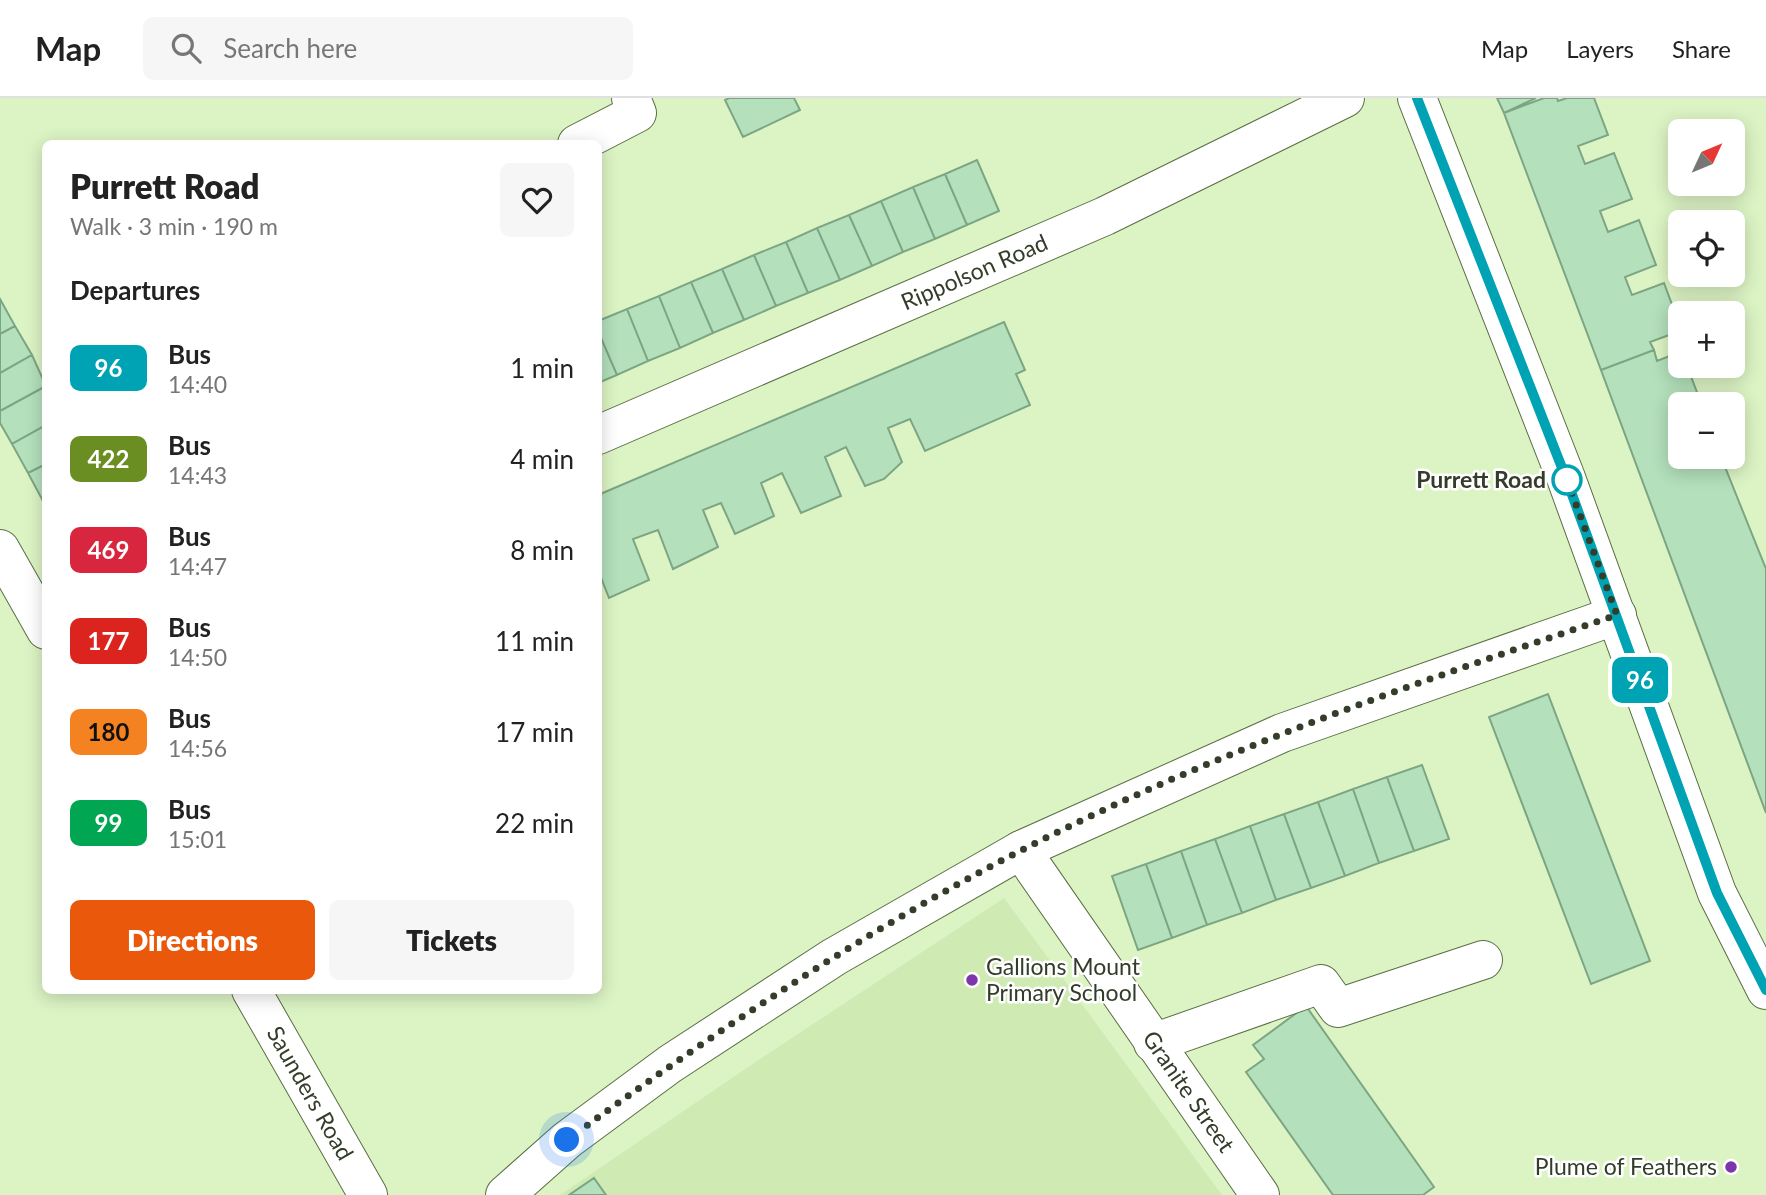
<!DOCTYPE html>
<meta charset="utf-8">
<style>
body{margin:0;font-family:Lato,sans-serif;background:#f6f6f6;color:#222;height:100vh;display:flex;flex-direction:column;font-size:26px;white-space:nowrap}
*{box-sizing:border-box;margin:0}
p{font-size:23px;color:#767676}
.icon{flex:none;width:38px;height:38px;fill:none;stroke:currentColor;stroke-width:2;stroke-linecap:round;stroke-linejoin:round}
.map{position:relative;flex:1;overflow:hidden}
.side{position:absolute;left:42px;top:42px;width:560px;height:854px;display:flex;flex-direction:column;background:#fff;border-radius:10px;box-shadow:0 4px 18px #0003}
.side>*{flex:none}
.badge{padding:0 14px;border-radius:10px;font-size:24px;line-height:46px}
.needle{width:46px;rotate:46deg}
.buttons{position:absolute;left:1668px;top:21px;display:grid;gap:14px}
.buttons a{display:grid;place-items:center;width:77px;height:77px;border-radius:10px;background:#fff;box-shadow:0 4px 18px #0003;font-size:35px}
.you{position:absolute;width:35px;height:35px;margin:-18px;border:5px solid #fff;border-radius:50%;background:#1a73e8;box-shadow:0 0 0 10px #1a73e833}
.map>.badge{position:absolute;translate:-50% -50%;box-shadow:0 0 0 4px #fff}
h2{padding:0 28px;font-size:26px;line-height:63px}
.round{display:grid;place-items:center;flex:none;width:74px;height:74px;border-radius:10px;background:#f6f6f6}
.overview{display:flex;align-items:center;justify-content:space-between;height:119px;padding:0 28px}
h1{font-size:33px;font-weight:800;line-height:52px}
.primary-button{display:flex;gap:14px;margin-top:auto;padding:14px 28px}
.primary-button a{flex:1;height:80px;border-radius:10px;background:#ea580c;color:#fff;font-size:28px;font-weight:800;line-height:80px;text-align:center}
.primary-button a+a{background:#f6f6f6;color:#222}
ul{padding:0;list-style:none}
li{display:flex;align-items:center;gap:21px;height:91px;padding:0 28px}
li div{flex:1}
li b{display:block;font-size:26px}
li em{font-style:normal}
li .badge{min-width:77px;font-weight:700;text-align:center}
header{display:flex;align-items:center;gap:42px;box-sizing:border-box;height:98px;padding:0 35px;background:#fff;border-bottom:2px solid #e0e0e0}
header strong{font-size:33px}
nav{display:flex;gap:38px;margin-inline-start:auto;font-size:24px}
.search{width:490px;height:63px;background:#f6f6f6;display:flex;align-items:center;gap:18px;box-sizing:border-box;padding:0 24px;border-radius:10px;color:#767676;font-size:26px}
.map>svg:first-child{display:block}
.built{fill:#cfeab3}
.building{fill:#b4e0bb;stroke:#7ca683;stroke-width:2}
.lines{fill:none;stroke-linecap:round;stroke-linejoin:round}
.minor-casing{stroke:#5a6e44;stroke-width:40}
.major-casing{stroke:#5a6e44;stroke-width:40}
.minor{stroke:#fff;stroke-width:38}
.major{stroke:#fff;stroke-width:38}
.line-casing{stroke:#fff;stroke-width:16}
.line{stroke:#00a3b4;stroke-width:10}
.walk{stroke:#333d2a;stroke-width:7;stroke-dasharray:0 12.6}
.stop-dot{fill:#fff;stroke:#00a3b4;stroke-width:3.5}
.poi-dot{fill:#7c36a9;stroke:#fff;stroke-width:2.5}
.labels{text-anchor:middle;stroke-width:5;stroke-linejoin:round;paint-order:stroke}
.street-label{font-size:23px;fill:#333d2a;stroke:#fff}
.stop-label{font-size:23px;font-weight:bold;fill:#333d2a;stroke:#fff;text-anchor:end}
.poi-label{font-size:23px;fill:#333d2a;stroke:#fff;text-anchor:start}
</style>
<header>
<strong>Map</strong>
<div class="search"><svg class="icon" aria-label="search" viewBox="0 0 24 24"><circle cx="10" cy="10" r="6"/><path d="M15 15l6 6"/></svg>Search here</div>
<nav><a>Map</a><a>Layers</a><a>Share</a></nav>
</header>
<div class="map">
<svg width="1766" height="1097" viewBox="0 0 1766 1097">
<rect width="100%" height="100%" fill="#dcf4c4"/>
<path class="built" d="M1004,800L1222,1097H560L757,963Z"/>
<path class="building" d="M729,0H794L800,12L743,39L725,2Z
M1497,0H1536L1504,15Z
M1544,0H1557L1558,3L1567,0H1594L1608,37L1578,48L1585,66L1614,55L1632,101L1600,113L1608,134L1639,122L1656,167L1625,179L1632,197L1664,185L1680,228V233L1650,244L1654,252L1601,272L1504,15Z
M977,62L999,113L967,127L945,76Z
M945,76L967,127L935,141L913,89Z
M913,89L935,141L903,154L881,103Z
M881,103L903,154L872,168L849,117Z
M849,117L872,168L840,182L817,130Z
M817,130L840,182L808,195L786,144Z
M786,144L808,195L776,208L754,157Z
M754,157L776,208L744,222L722,171Z
M722,171L744,222L713,235L691,184Z
M691,184L713,235L680,250L659,198Z
M659,198L680,250L648,263L627,211Z
M0,201L15,228L0,236Z
M627,211L648,263L617,277L598,233V223Z
M1004,224L1025,272L1016,276L1030,307L925,353L910,321L888,330L902,364L884,381L865,388L846,349L825,359L841,398L801,415L782,375L761,385L774,418L735,436L721,405L703,412L718,449L673,471L658,432L633,441L649,482L609,500L598,472V397Z
M15,228L32,257L0,275V236Z
M598,233L617,277L598,285Z
M1654,252L1657,263L1680,254V268H1687L1698,297L1674,306L1680,321V359H1721L1766,471V715L1601,272Z
M32,257L46,288L0,313V275Z
M46,288V327L12,346L0,325V313Z
M46,327V366L28,375L12,346Z
M46,366V404L44,405L28,375Z
M1548,596L1650,863L1591,886L1489,619Z
M1422,667L1449,741L1414,753L1387,679Z
M1387,679L1414,753L1379,765L1353,691Z
M1353,691L1379,765L1345,778L1318,704Z
M1318,704L1345,778L1311,790L1284,716Z
M1284,716L1311,790L1276,802L1250,728Z
M1250,728L1276,802L1242,815L1215,741Z
M1215,741L1242,815L1207,827L1181,753Z
M1181,753L1207,827L1172,840L1146,766Z
M1146,766L1172,840L1138,852L1112,778Z
M1306,908L1434,1089L1423,1097H1333L1246,974L1264,961L1253,947Z
M594,1080L606,1097H569Z"/>
<g class="lines">
<defs>
<g id="minor">
<path d="M577,46L637,15L631,0"/>
<path id="s1" d="M598,337L1105,118L1345,0"/>
<path d="M0,451L46,532"/>
<path id="s2" d="M1021,752L1260,1097"/>
<path id="s3" d="M251,892L368,1097"/>
<path d="M1153,945L1321,886L1338,910L1483,862"/>
<path d="M505,1097L567,1042L670,966L834,859L1021,752L1282,635L1617,517"/>
</g>
<path id="major" d="M1417,0L1566,380L1717,795L1766,892"/>
</defs>
<use href="#minor" class="minor-casing"/>
<use href="#major" class="major-casing"/>
<use href="#minor" class="minor"/>
<use href="#major" class="major"/>
</g>
<g class="lines">
<defs>
<path id="line" d="M1417,0L1566,380L1717,795L1766,892"/>
</defs>
<use href="#line" class="line-casing"/>
<use href="#line" class="line"/>
<path class="walk" d="M567,1042C712,936 862,834 1022,752C1212,654 1415,585 1617,517L1567,382"/>
</g>
<circle class="stop-dot" cx="1567" cy="382" r="14"/>
<g class="poi-dot">
<circle cx="972" cy="882" r="7"/>
<circle cx="1731" cy="1069" r="7"/>
</g>
<g class="labels">
<g class="street-label">
<text dy="8" stroke="none"><textPath href="#s1" startOffset="410">Rippolson Road</textPath></text>
<text dy="8" stroke="none"><textPath href="#s2" startOffset="294">Granite Street</textPath></text>
<text dy="8" stroke="none"><textPath href="#s3" startOffset="119">Saunders Road</textPath></text>
</g>
<g class="stop-label">
<text x="1546" y="390">Purrett Road</text>
</g>
<g class="poi-label">
<text x="986" y="877">Gallions Mount<tspan x="986" dy="26">Primary School</tspan></text>
<text x="1717" y="1077" text-anchor="end">Plume of Feathers</text>
</g>
</g>
</svg>
<div class="buttons">
<a><svg class="needle" viewBox="-14 -14 28 28"><path d="M0-13l5 13h-10z" fill="#e53935"/><path d="M0 13l5-13h-10z" fill="#767676"/></svg></a>
<a><svg class="icon" aria-label="locate" viewBox="0 0 24 24"><circle cx="12" cy="12" r="6"/><path d="M12 2v4M12 18v4M2 12h4M18 12h4"/></svg></a>
<a>+</a>
<a>−</a>
</div>
<div class="you" style="left:567px;top:1042px"></div>
<b class="badge" style="left:1640px;top:582px;background:#00a3b4;color:#fff">96</b>
<section class="side">
<div class="overview"><div><h1>Purrett Road</h1><p>Walk · 3 min · 190 m</p></div><a class="round"><svg class="icon" aria-label="heart" viewBox="0 0 24 24"><path d="M12 20l-8-8c-3-5 5-10 8-4 3-6 11-1 8 4z"/></svg></a></div>
<h2>Departures</h2>
<ul>
<li><span class="badge" style="background:#00a3b4;color:#fff">96</span><div><b>Bus</b><p>14:40</p></div><em>1 min</em></li>
<li><span class="badge" style="background:#6b8e23;color:#fff">422</span><div><b>Bus</b><p>14:43</p></div><em>4 min</em></li>
<li><span class="badge" style="background:#d7263d;color:#fff">469</span><div><b>Bus</b><p>14:47</p></div><em>8 min</em></li>
<li><span class="badge" style="background:#dc241f;color:#fff">177</span><div><b>Bus</b><p>14:50</p></div><em>11 min</em></li>
<li><span class="badge" style="background:#f58220;color:#111">180</span><div><b>Bus</b><p>14:56</p></div><em>17 min</em></li>
<li><span class="badge" style="background:#00a651;color:#fff">99</span><div><b>Bus</b><p>15:01</p></div><em>22 min</em></li>
</ul>
<div class="primary-button"><a>Directions</a><a>Tickets</a></div>
</section>
</div>
